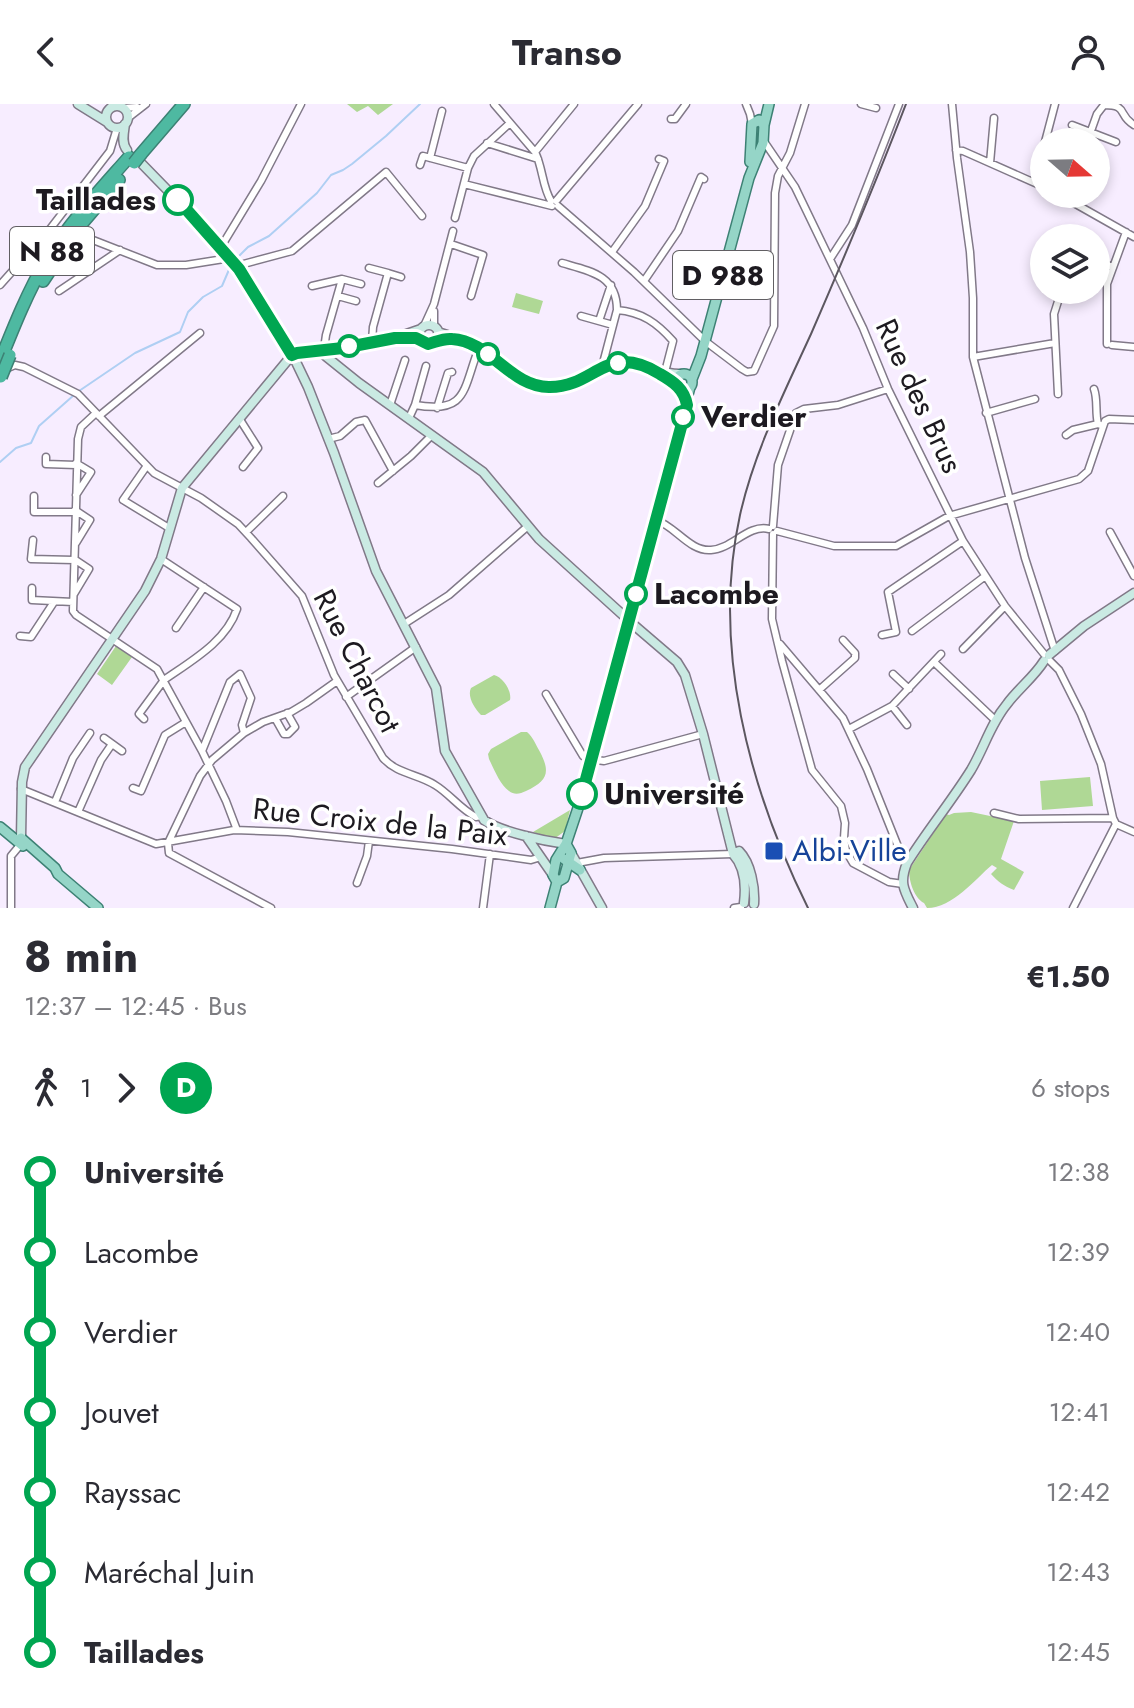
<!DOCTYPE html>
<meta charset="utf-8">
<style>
body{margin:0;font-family:Jost,sans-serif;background:#f2f2f3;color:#2b2b33;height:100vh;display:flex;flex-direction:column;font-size:30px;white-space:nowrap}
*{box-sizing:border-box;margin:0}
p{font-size:26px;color:#7c7c81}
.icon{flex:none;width:44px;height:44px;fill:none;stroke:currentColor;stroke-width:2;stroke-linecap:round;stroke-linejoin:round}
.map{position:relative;height:804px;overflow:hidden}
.sheet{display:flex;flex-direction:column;background:#fff;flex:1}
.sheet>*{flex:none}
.badge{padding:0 16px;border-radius:26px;font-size:28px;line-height:52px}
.needle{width:52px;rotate:110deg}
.controls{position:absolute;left:1030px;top:24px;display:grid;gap:16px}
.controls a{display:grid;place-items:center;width:80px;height:80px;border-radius:50%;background:#fff;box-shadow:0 4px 12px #0003;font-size:40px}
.map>.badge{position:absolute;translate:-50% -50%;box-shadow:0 0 0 4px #fff}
.legs{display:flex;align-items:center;gap:12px;height:88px;padding:0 24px;font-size:26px}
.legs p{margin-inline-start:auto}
.summary{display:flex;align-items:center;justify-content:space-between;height:136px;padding:0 24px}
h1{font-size:44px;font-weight:700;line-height:60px}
ul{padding:0 24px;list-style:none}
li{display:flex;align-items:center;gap:28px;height:80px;font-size:30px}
li i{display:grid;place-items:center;width:12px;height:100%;margin:0 10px;background:currentColor}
li i::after{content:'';width:20px;height:20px;margin:-10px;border:6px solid;border-radius:50%;background:#fff}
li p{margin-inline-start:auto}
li:first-child i{background:linear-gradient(#0000 50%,currentColor 0)}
li:last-child i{background:linear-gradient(currentColor 50%,#0000 0)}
header{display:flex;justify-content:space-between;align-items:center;height:104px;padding:0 24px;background:#fff;font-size:36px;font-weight:700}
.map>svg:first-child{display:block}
.green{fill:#afd895}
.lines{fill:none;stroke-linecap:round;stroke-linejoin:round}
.stream{stroke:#afcff3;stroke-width:2}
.street-casing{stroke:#817988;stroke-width:9}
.secondary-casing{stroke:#817988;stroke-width:11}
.primary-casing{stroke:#3d8174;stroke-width:12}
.highway-casing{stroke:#3d8174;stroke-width:14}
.street{stroke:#fff;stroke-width:6}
.secondary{stroke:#caeae3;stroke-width:8}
.primary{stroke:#95d5c7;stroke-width:9}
.highway{stroke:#4eb9a1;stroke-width:11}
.rail{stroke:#5c5760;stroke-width:2}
.highway-bridge-casing{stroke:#3d8174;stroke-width:14;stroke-linecap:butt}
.highway-bridge{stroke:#4eb9a1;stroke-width:11}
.line-1-casing{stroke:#fff;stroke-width:18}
.line-1{stroke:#00a651;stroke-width:12}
.stop-1-dot{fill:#fff;stroke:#00a651;stroke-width:4}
.transit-dot{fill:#1a4fb4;stroke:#fff;stroke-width:3}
.labels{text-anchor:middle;stroke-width:7;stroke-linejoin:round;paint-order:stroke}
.shield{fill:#fff;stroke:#615f63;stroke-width:2}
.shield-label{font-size:28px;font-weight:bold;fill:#1d1a20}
.stop-label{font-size:30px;font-weight:bold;fill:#1d1a20;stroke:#fff;text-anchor:start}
.street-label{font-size:30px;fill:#1d1a20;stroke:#fff}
.transit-label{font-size:30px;fill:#164399;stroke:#fff;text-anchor:start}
</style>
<header><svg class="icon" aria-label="back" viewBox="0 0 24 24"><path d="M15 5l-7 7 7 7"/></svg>Transo<svg class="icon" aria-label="person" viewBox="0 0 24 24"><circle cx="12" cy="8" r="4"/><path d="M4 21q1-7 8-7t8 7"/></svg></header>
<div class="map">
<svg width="1134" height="804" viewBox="0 0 1134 804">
<rect width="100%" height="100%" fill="#f7edff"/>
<path class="green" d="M347,0H393L378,11L368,2L357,8Z
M516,189L543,197L539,210L512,203Z
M116,542L132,553L112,581L97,570Z
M494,571C503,573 512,587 510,596L485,611H481C474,604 467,592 471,584Z
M521,628H527C533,633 536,641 540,648C551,669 547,677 526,687C520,690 514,691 509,687C500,681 494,665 489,655L488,650L491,645Z
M1090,673L1093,702L1042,706L1040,677Z
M570,706L565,727L554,735L533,728Z
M971,708L1014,717L1001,755L1024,768L1014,786C1004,782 998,778 991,770L997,764L992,761C975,775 953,804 927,804L924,799C914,794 909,777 909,766L946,710L949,711L954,709Z"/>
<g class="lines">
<path class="stream" d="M235,156L248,143L269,132L317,89L331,71L343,66L352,60L386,32L420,0
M79,287L135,249L180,228L188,208L203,193L222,182L231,161
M0,358L16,344L31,339L39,322L74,291"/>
<defs>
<path id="street" d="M494,0L535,48C543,64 542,82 551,97
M746,0L750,10L752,20
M861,0L876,4
M952,0L957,54L970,148L973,194V253L1025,454L1055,547
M111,4L112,0
M124,4L137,3
M128,14L146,0
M671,15H675L686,0
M1072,21L1116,38
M763,36L795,83L863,224L888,285L963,437L1005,502L1044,550
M1045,38L1055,0
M1087,38L1097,10L1104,1C1129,1 1117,11 1134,21
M487,39L538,55
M956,46L963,47L1044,83
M535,48L574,0
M430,54L442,7
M990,59L994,14
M420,61L423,52L468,64
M1034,78L1044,41
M464,80L552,102
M1058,90L1134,133
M556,97L638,0
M558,102L634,168L705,237L742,265L747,268L754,267L774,222L775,89L778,72L790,49L805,0
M455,114L468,64L474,52L510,19
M93,136L157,161H186L230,154
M451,140L483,151L471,192
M221,143L261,77L301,0
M612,148L645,102L664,57L659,55
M830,155L852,121L899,0
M1096,158L1113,163
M562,159C590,167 617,171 617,206
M236,162L292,147L386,68L422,112
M369,164L388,169L373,223L372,238
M388,169L401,173
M342,175L361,180
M644,177L678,127L701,73L704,75
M0,181L50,125L110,47L117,24
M312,182L342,175L326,231L324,245
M59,187L120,146
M338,192L356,197
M434,207V222
M581,212L613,221
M599,217L611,181
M424,222L434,200L453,127
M1107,240V180L1126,128
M1112,241L1134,243
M973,253L1055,239
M602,263L617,206C642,208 657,219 673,237L665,268
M6,265L15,261L24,263L78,290L154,369L201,394L238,420L251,434L302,492L334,571L383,654C397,670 418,670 435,681C450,690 460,705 476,713L482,712
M1094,285C1098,296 1095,308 1098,320L1103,322
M1058,290L1054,210L1060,191
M390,301L405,256
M415,301L426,262
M437,304L448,269L452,268
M96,309L81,323L78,335L73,507L76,511L157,565L202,647L226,697L237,726
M986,309L1035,295
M99,312L200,229
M239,314L258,344L243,363
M409,314L415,301C466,310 463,287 477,249L480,245
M1066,331L1073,326L1098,320
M328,335L340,332L356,318L365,316L393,367
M46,353V360L76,361
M76,359L91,368L76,391
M146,363L123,396L169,424
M378,379L411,352L432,331
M34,392V408H75
M75,406L90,416L76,439
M656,416C675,422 690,448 711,446C732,445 748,420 769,425
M773,422L778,361L796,309L804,305L838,301L888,285
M777,427L834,442H896L949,412L1079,375L1088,367L1105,317L1109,315L1134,316
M246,428L283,392
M1110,428L1134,472
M773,430L772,515L782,557L812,666L841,702L845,719L844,734L846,747L853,759L889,778L903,780
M33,436L31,455L74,456
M32,484V496L73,498
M74,490L89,465L74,455
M404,520L449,491L528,422
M176,524L204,483
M912,527L984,473
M882,531L896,528L888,488L963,437
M20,532L31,533L54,498
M780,540L843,614L867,665L903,755L907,759
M963,545L1005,502
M1049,556L1059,566L1081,610L1101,660L1113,714L1116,720
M934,558L995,616
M893,570L909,585
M819,586L855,554V549L843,536
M546,590L583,652L589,655L604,657L703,630
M346,593L416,543
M892,602L907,621
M275,614L284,630H288L295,623L287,609
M144,615L139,610L164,576C191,557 226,538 237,505L161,455
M849,625L892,602L941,550
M104,634L122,647
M202,647L230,578L240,570L251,594L242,621L244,629
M133,684L141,687L165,631L186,618
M21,685L156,740L234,726L288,728L452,745L531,756L541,753
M55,698L73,654L90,629
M78,708L101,656L112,640
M994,709L1019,715L1113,714
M1116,720L1134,728
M168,739L200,672L212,656L244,629L263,618L291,608L306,599L337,577
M168,739L169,749L271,804
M577,759L604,754L733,750
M357,779L367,752L369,737
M11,804V752L21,740
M483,804L490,750
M734,804L741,803
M1073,804L1116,720"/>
<path id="secondary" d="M78,0L107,18
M106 13a11 11 0 1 1 22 0a11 11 0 1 1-22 0Z
M125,20C124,28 121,39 127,46
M142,60L180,99L234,159L296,258L308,283L334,349L376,467L436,584L445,647L484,716C500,728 545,737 566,740
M419 231a10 10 0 1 1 20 0a10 10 0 1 1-20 0Z
M438,228C455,233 474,240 489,250C504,260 517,275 535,281C570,292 585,264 615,259C638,255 659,271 681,270
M318,246L359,279L483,368L539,435L635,522L677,558L685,571L703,630L733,750C745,763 746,783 744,799
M292,251L297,249L343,244L395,234L421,225
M664,272L677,282
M1049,551L1084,522L1134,489
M526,732L553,771
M21,734L22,678L25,663L145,487L161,455L182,384L292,251
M571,749L602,804
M733,750L739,747C751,759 755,784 754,800
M913,804C904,786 899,779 907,759C927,727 951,698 971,666C984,644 991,619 1007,600C1018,585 1034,573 1044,557"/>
<path id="primary" d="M750,58L752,20L759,16L764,21
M676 278a8 8 0 1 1 16 0a8 8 0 1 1-16 0Z
M692,275L701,252L749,74L763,39L764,21L769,0
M0,723L23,742
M21,734L55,764L58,770L98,804
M564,755L580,766
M557,778L553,771L556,756L566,740L578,704L690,283
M550,804L557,778L564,774L571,749L566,740"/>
<path id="highway" d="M141,50L184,0
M43,177L79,123L119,76
M0,257C14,222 28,187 47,155C70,118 100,86 129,53"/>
</defs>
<use href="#street" class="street-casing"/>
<use href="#secondary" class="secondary-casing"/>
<use href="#primary" class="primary-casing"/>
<use href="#highway" class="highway-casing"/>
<use href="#street" class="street"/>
<use href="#secondary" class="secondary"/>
<use href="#primary" class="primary"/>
<use href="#highway" class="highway"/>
<path class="rail" d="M808,804C749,685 711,543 740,411C754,348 784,289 811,230C844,154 876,78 906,0"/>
<defs>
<path id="highway-bridge" d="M134,59L141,50
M1,273L10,251"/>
</defs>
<use href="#highway-bridge" class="highway-bridge-casing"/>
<use href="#highway-bridge" class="highway-bridge"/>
</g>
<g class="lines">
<defs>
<path id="line-1" d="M178,96L239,165L292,251L297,249L343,244L395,234H416L428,240C436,238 443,234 452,235C490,237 511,284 550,283C596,283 606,237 660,270C674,278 684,285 687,301L582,690"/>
</defs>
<use href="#line-1" class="line-1-casing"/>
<use href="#line-1" class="line-1"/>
</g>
<g class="stop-1-dot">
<circle cx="178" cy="96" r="14"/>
<circle cx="349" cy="242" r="10"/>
<circle cx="488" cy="250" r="10"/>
<circle cx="618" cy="259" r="10"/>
<circle cx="683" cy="313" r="10"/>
<circle cx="636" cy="490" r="10"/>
<circle cx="582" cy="690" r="14"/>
</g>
<rect class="transit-dot" x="764" y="737" width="20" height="20" rx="4"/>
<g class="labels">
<g class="shield">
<rect x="10" y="123" width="84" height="48" rx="6"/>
<rect x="673" y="147" width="100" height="48" rx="6"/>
</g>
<g class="shield-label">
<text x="52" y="157">N 88</text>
<text x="723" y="181">D 988</text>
</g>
<g class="stop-label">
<text x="156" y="106" text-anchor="end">Taillades</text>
<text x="701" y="323">Verdier</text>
<text x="654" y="500">Lacombe</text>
<text x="604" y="700">Université</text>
</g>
<g class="street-label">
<text transform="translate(919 292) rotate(65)" y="10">Rue des Brus</text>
<text transform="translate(357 557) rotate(63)" y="10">Rue Charcot</text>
<text transform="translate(380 718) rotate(6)" y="10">Rue Croix de la Paix</text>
</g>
<g class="transit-label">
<text x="792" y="757">Albi-Ville</text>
</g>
</g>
</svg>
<div class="controls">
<a><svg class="needle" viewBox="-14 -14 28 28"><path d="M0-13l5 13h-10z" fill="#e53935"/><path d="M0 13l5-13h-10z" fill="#7c7c81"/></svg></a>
<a><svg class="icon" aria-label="layers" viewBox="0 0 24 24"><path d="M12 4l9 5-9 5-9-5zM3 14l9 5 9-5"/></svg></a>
</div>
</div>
<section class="sheet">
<div class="summary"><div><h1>8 min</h1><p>12:37 – 12:45 · Bus</p></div><b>€1.50</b></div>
<div class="legs"><svg class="icon" aria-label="walk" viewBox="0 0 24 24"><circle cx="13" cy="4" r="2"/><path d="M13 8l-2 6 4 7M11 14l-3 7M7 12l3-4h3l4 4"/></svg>1<svg class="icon" aria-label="forward" viewBox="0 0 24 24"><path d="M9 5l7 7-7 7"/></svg><b class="badge" style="background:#00a651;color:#fff">D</b><p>6 stops</p></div>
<ul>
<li><i style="color:#00a651"></i><b>Université</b><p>12:38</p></li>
<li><i style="color:#00a651"></i><span>Lacombe</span><p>12:39</p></li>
<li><i style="color:#00a651"></i><span>Verdier</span><p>12:40</p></li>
<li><i style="color:#00a651"></i><span>Jouvet</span><p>12:41</p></li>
<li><i style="color:#00a651"></i><span>Rayssac</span><p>12:42</p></li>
<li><i style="color:#00a651"></i><span>Maréchal Juin</span><p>12:43</p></li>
<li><i style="color:#00a651"></i><b>Taillades</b><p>12:45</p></li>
</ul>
</section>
